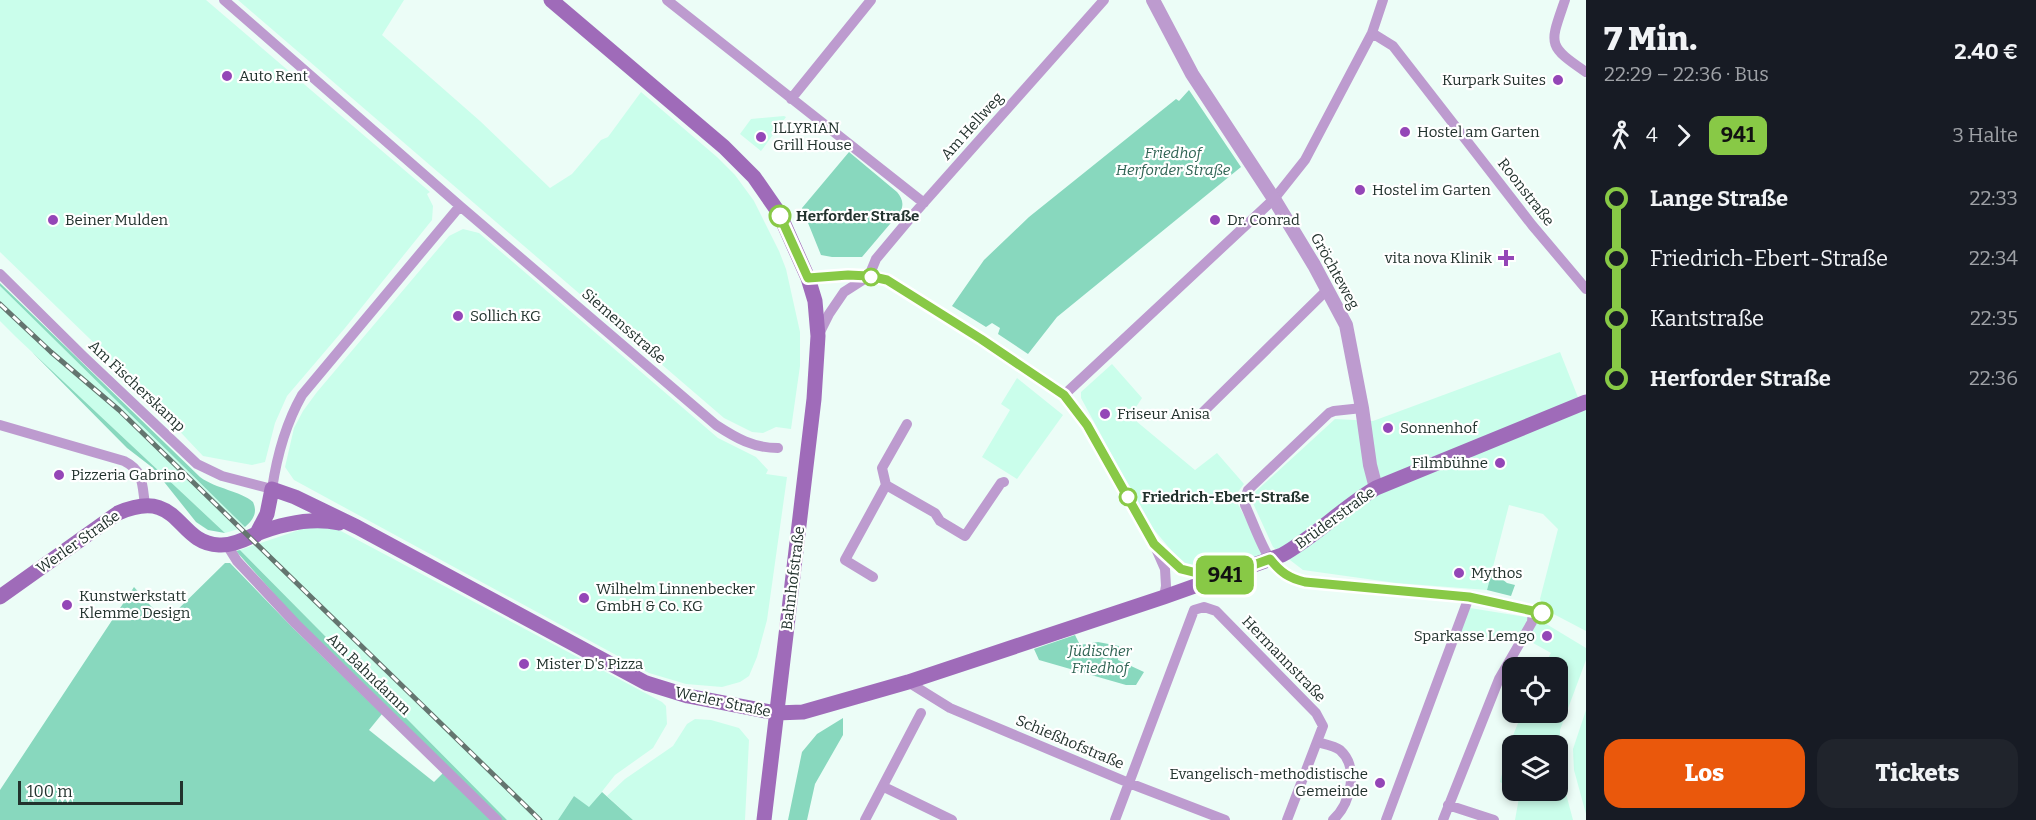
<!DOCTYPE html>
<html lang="de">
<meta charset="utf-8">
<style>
body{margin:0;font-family:Bitter,serif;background:#20242c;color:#f1f3f6;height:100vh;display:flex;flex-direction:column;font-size:22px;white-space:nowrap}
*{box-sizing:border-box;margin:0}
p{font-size:20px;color:#9ea1a6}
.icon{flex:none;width:33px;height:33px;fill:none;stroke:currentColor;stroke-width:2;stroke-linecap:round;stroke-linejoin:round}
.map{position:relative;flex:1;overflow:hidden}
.drawer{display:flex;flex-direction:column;background:#171b24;width:450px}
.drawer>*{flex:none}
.badge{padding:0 12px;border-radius:9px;font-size:21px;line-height:39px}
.tools{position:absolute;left:1502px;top:657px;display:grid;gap:12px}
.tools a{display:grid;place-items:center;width:66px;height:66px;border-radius:12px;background:#171b24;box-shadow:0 3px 9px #0003;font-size:30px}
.scale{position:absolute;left:18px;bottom:15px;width:165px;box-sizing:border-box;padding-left:6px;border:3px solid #22322d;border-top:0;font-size:16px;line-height:21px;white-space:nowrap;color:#22322d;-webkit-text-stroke:4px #fff;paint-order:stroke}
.map>.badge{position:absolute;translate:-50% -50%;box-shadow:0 0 0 3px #fff}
.legs{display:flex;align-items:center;gap:9px;height:66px;padding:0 18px;font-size:20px}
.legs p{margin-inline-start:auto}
.summary{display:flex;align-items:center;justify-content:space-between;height:102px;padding:0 18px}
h1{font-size:33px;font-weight:800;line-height:45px}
.action{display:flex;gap:12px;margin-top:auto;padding:12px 18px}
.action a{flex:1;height:69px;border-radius:18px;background:#ea580c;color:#fff;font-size:24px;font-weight:800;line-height:69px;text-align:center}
.action a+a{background:#20242c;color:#f1f3f6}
ul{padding:0 18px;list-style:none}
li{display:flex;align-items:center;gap:21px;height:60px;font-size:22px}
li i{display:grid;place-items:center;width:9px;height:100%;margin:0 8px;background:currentColor}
li i::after{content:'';width:15px;height:15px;margin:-8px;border:4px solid;border-radius:50%;background:#171b24}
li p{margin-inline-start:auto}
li:first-child i{background:linear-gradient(#0000 50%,currentColor 0)}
li:last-child i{background:linear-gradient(currentColor 50%,#0000 0)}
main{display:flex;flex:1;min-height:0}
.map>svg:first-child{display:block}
.built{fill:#cafeeb}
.green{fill:#88d8be}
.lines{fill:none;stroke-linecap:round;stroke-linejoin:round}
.minor{stroke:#bd9bcf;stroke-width:10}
.tertiary{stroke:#bd9bcf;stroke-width:14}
.secondary{stroke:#9f6bb9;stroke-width:15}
.rail-casing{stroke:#64756f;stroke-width:5}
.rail{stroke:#fff;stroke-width:3;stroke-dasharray:9;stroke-linecap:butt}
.line-1-casing{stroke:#fff;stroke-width:14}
.line-1{stroke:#88c946;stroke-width:9}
.poi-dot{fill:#9446b7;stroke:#fff;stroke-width:2}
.stop-1-dot{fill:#fff;stroke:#88c946;stroke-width:3}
.labels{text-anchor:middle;stroke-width:4.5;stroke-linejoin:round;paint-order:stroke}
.poi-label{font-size:15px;fill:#22322d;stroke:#fff;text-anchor:start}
.street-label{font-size:15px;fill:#22322d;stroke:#fff}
.park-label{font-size:15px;font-style:italic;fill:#2f6353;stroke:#fff}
.stop-label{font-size:15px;font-weight:bold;fill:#22322d;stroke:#fff;text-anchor:start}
</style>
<main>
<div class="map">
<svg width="1586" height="820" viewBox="0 0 1586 820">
<rect width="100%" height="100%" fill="#ecfdf7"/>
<path class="built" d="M0,0H206L430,192L427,194L433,206L432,220L345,328L287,396L275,423L265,462L252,465L203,456L119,367L0,252Z
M238,0H404L382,35L480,121L550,188L572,174L601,140L608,137L641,92L717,157L735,175L754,201L779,251L786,269L800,332V366L791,429L776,427L763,433L752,432L724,418Z
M784,116L786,117L761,151L740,134L751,119Z
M463,229L479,233L718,438L756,457L768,470L766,474L787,477L767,620L757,657L749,676L740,682L722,687L686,684L649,673L294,480L285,467L294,428L303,411L317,392L449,236Z
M0,286L245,527L225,533L16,337L0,321Z
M1560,352L1583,410L1586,409V631L1544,609L1540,599L1558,529L1543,514L1509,505L1487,590L1396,583L1303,570L1273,547L1252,501L1253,494L1335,419L1373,421Z
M1112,364L1142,398L1130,416L1195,470L1217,453L1244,484L1234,497L1266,556L1219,571L1182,563L1150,525L1081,398V392Z
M1017,378L1063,415L1017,479L982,457L1010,410L1001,404Z
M317,527L339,530L662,702L666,706L667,724L653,748L615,775L589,808L574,796L558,820H507L240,550L305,528Z
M1470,608L1538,619L1586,648V660L1560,730V771L1573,820H1515L1520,792L1517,791L1557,790V746H1512V788L1500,782L1510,743L1522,713L1557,712V668L1543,667L1551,653L1526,639L1516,642L1459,633Z
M1586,710V814L1574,770L1573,749Z
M695,719L711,720L739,728L749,740L745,820H633L607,796L625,779L673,746L687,724Z"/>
<path class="green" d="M1189,90L1241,167L1057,317L1028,354L998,334L1000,328L992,323L986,327L952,306L984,260L1029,217L1176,99L1179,101Z
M849,152L897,192C902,198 904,203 901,211L862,257H832L821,255L802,208Z
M0,283L200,477C216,489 241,491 253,502C258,513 253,520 245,527L0,286Z
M32,352L225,533L208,530L196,522L153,468L127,448Z
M240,550L507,820H500L299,622L236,551Z
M225,563H230L293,628L382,714L369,730L434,782L444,772L494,820H0V790L134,587L165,622Z
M1492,571L1507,583L1515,585L1511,596L1487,590Z
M1075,635L1080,645L1098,642L1119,646L1118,660L1144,672L1136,685H1126L1039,660L1034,649Z
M843,718V735L815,784L807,820H788L802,752L817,734Z
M602,792L633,820H558L574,796L589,807Z"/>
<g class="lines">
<path class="minor" d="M224,0L460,206L716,425C736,438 753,448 778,448
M667,0L924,203
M1565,0C1550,44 1546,45 1586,72
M1372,33L1393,46L1532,225L1586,289
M791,99L871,0
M0,274L83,356L197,464L222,476L272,489C277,455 285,425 302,395L460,206
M869,276L876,259L912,216L1104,0
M808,278L848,275L869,276L887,280L981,339L1064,395L1087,425L1154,544L1165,569L1166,586L1164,597
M818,336L829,314L844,292L869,276
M1064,395L1274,199L1305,160L1372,33L1383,0
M1362,408L1334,411L1329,413L1248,490L1245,498V505C1254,524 1266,562 1283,574C1290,579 1297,580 1305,582L1469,597L1533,610L1532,622L1499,679L1443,820
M1202,413L1327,290
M0,425L124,461C144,471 142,484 145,505
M886,485L935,513L940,521L965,536L1001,483L1004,482
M886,485L882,468L907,424
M227,545L237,561L296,624L497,820
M1159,548L1181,569L1217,578
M873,577L845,560L886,485
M908,682L950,708L1129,783L1225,820
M1317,742C1324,744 1335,746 1340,750C1360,768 1350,804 1333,820
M884,787L952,820
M1448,805L1494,820
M865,820L921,713
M1115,820L1194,610L1204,607L1216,611L1316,713L1323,726L1287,820
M1386,820L1469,597"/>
<path class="tertiary" d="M1153,0L1192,74L1274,199L1314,265L1346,325L1362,408L1370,465L1376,488"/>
<path class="secondary" d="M551,0L724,147L754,177L779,213L808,278L815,301L818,336L814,399L764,820
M256,535L267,514L272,489L295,497L357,527L646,683L688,696L776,713L803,712L908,682L1164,597L1282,555C1316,536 1343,507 1376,488L1586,402
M0,597L118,513C181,486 175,543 219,545C231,546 244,540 254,535C281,524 310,517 339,523"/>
<defs>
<path id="rail" d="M0,304L51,352L119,410L540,820"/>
</defs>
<use href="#rail" class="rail-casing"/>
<use href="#rail" class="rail"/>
</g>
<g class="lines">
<defs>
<path id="line-1" d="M780,216L808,278L848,275L869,276L887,280L981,339L1064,395L1087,425L1154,544L1181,569L1217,578L1270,559C1281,573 1289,578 1305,582L1469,597L1542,613"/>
</defs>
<use href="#line-1" class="line-1-casing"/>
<use href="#line-1" class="line-1"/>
</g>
<g class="poi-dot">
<circle cx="227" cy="76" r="6"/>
<circle cx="1558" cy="80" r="6"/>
<circle cx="1405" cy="132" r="6"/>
<circle cx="761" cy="137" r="6"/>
<circle cx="1360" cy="190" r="6"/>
<circle cx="53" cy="220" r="6"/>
<circle cx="1215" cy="220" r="6"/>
<path d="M1503 249h6v6h6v6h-6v6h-6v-6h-6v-6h6z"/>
<circle cx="458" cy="316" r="6"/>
<circle cx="1105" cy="414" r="6"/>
<circle cx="1388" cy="428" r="6"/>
<circle cx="1500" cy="463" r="6"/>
<circle cx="59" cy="475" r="6"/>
<circle cx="1459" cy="573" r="6"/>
<circle cx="584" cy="598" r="6"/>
<circle cx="67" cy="605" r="6"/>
<circle cx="1547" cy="636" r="6"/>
<circle cx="524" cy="664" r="6"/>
<circle cx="1380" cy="783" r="6"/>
</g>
<g class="stop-1-dot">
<circle cx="780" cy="216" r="10"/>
<circle cx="871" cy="277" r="8"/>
<circle cx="1128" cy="497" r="8"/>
<circle cx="1542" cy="613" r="10"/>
</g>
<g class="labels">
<g class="poi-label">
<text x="239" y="81">Auto Rent</text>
<text x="1546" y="85" text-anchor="end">Kurpark Suites</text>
<text x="773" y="133">ILLYRIAN<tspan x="773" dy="17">Grill House</tspan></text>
<text x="1417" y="137">Hostel am Garten</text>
<text x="1372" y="195">Hostel im Garten</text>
<text x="65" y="225">Beiner Mulden</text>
<text x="1227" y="225">Dr. Conrad</text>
<text x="1492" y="263" text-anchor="end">vita nova Klinik</text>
<text x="470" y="321">Sollich KG</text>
<text x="1117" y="419">Friseur Anisa</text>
<text x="1400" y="433">Sonnenhof</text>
<text x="1488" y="468" text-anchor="end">Filmbühne</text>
<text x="71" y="480">Pizzeria Gabrino</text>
<text x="1471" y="578">Mythos</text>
<text x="596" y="594">Wilhelm Linnenbecker<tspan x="596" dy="17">GmbH &amp; Co. KG</tspan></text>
<text x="79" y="601">Kunstwerkstatt<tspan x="79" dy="17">Klemme Design</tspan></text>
<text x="1535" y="641" text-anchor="end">Sparkasse Lemgo</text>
<text x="536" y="669">Mister D's Pizza</text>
<text x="1368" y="779" text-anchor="end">Evangelisch-methodistische<tspan x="1368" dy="17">Gemeinde</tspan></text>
</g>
<g class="street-label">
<text transform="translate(972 126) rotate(-48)" y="5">Am Hellweg</text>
<text transform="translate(1526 192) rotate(52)" y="5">Roonstraße</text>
<text transform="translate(1335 271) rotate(61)" y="5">Gröchteweg</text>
<text transform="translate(624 326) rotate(41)" y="5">Siemensstraße</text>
<text transform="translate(137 386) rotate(43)" y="5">Am Fischerskamp</text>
<text transform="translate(1335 518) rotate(-36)" y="5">Brüderstraße</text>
<text transform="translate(78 542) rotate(-35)" y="5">Werler Straße</text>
<text transform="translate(793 578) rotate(-83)" y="5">Bahnhofstraße</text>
<text transform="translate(1284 659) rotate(46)" y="5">Hermannstraße</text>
<text transform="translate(369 674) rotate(44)" y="5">Am Bahndamm</text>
<text transform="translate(723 702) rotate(12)" y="5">Werler Straße</text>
<text transform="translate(1070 742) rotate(23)" y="5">Schießhofstraße</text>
</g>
<g class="park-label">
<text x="1173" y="158">Friedhof<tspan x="1173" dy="17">Herforder Straße</tspan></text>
<text x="1100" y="656">Jüdischer<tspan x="1100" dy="17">Friedhof</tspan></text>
</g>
<g class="stop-label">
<text x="796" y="221">Herforder Straße</text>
<text x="1142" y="502">Friedrich-Ebert-Straße</text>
</g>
</g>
</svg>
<div class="tools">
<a><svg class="icon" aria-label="locate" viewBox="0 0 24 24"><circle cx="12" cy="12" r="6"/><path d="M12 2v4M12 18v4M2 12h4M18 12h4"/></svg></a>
<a><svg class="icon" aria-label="layers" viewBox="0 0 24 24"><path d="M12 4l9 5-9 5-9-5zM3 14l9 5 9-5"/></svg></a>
</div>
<div class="scale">100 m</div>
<b class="badge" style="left:1225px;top:575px;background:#88c946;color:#111">941</b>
</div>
<section class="drawer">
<div class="summary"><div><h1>7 Min.</h1><p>22:29 – 22:36 · Bus</p></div><b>2.40 €</b></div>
<div class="legs"><svg class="icon" aria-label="walk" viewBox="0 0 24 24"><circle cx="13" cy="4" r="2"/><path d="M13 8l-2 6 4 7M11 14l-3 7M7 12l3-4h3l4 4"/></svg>4<svg class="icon" aria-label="forward" viewBox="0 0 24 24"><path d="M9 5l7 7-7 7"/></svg><b class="badge" style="background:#88c946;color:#111">941</b><p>3 Halte</p></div>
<ul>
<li><i style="color:#88c946"></i><b>Lange Straße</b><p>22:33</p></li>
<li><i style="color:#88c946"></i><span>Friedrich-Ebert-Straße</span><p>22:34</p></li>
<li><i style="color:#88c946"></i><span>Kantstraße</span><p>22:35</p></li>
<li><i style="color:#88c946"></i><b>Herforder Straße</b><p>22:36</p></li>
</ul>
<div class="action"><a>Los</a><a>Tickets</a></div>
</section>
</main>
